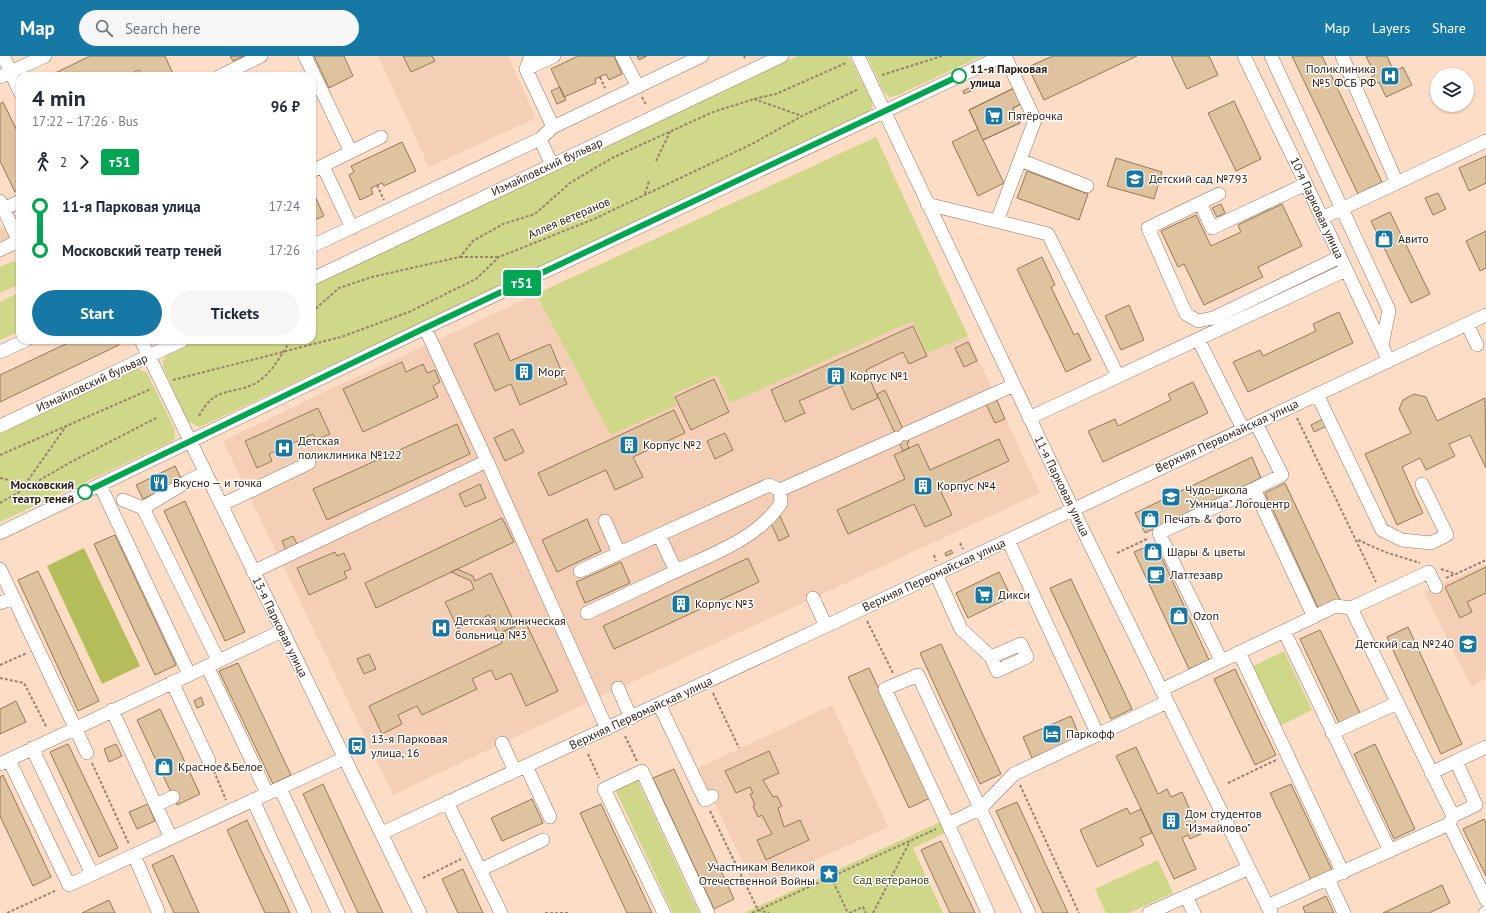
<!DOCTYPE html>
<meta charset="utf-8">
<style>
body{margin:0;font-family:"PT Sans",sans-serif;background:#f6f6f7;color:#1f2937;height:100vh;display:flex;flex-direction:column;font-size:15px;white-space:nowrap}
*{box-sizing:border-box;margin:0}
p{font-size:13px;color:#747a83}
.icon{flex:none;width:22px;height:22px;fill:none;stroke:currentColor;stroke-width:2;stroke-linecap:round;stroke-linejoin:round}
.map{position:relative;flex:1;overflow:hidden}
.drawer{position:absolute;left:16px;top:16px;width:300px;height:272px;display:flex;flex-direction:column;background:#fff;border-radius:12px;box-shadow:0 1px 3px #0004}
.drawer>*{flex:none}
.badge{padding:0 8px;border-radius:3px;font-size:14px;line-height:26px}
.fabs{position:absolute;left:1430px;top:12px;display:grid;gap:8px}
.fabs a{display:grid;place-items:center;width:44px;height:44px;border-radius:50%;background:#fff;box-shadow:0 1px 3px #0004;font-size:20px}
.map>.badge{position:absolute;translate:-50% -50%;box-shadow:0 0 0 2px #fff}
.legs{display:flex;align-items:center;gap:6px;height:44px;padding:0 16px;font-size:13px}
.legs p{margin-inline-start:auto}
.overview{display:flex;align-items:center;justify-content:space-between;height:68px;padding:0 16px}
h1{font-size:22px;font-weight:600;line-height:30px}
.button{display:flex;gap:8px;margin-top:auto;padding:8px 16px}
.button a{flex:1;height:46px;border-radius:24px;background:#1679a5;color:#fff;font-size:16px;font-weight:600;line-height:46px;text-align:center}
.button a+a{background:#f6f6f7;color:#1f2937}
ul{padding:0 16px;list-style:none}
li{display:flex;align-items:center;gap:14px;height:44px;font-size:15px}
li i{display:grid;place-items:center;width:6px;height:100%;margin:0 5px;background:currentColor}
li i::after{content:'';width:10px;height:10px;margin:-5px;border:3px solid;border-radius:50%;background:#fff}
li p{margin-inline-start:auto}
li:first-child i{background:linear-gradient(#0000 50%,currentColor 0)}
li:last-child i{background:linear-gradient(currentColor 50%,#0000 0)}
header{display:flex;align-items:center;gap:24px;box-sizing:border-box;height:56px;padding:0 20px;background:#1679a5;color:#fff}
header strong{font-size:19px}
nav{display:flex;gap:22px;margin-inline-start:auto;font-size:14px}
.search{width:280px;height:36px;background:#f6f6f7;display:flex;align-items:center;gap:10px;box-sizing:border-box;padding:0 14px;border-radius:22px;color:#747a83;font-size:15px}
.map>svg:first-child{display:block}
.built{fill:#f5ceb6}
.green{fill:#ced888}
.forest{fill:#b3bd59}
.building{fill:#dfc39e;stroke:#937957}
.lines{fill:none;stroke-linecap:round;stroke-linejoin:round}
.minor-casing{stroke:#99745c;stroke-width:14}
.path{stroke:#9a8271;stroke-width:2;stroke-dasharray:3 2;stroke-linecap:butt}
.minor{stroke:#fff;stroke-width:13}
.line-1-casing{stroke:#fff;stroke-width:9}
.line-1{stroke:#00a651;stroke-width:6}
.stop-1-dot{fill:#fff;stroke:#00a651;stroke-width:2}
.labels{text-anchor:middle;stroke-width:3;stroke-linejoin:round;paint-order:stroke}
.stop-label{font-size:12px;font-weight:bold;fill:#2b1c12;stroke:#fff;text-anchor:start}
.poi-label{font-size:12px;fill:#2b1c12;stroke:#fff;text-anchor:start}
.street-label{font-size:12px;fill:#2b1c12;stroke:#fff}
.park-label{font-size:12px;fill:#3d4117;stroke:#fff}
</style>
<header>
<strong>Map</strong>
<div class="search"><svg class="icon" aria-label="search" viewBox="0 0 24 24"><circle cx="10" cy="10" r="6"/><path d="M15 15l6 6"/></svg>Search here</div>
<nav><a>Map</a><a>Layers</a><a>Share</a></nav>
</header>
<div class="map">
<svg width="1486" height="857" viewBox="0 0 1486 857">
<rect width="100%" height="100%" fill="#feddc7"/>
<path class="built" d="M378,0H508L536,62L429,111Z
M876,81L1040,437L600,641L393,739L223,385L318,339Z
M8,169L15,183L0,190V173Z
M1486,508V622L1471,630L1424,536Z
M832,649L888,771L755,832L698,712Z"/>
<path class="green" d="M798,0H849L872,46V52L867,57L200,371L188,366L163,311V305L166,300L199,284H312V230Z
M867,0H982L896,40L889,41L884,36Z
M876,81L968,280L927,297L913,265L730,347L717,319L673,338L677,349L611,379L536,238Z
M13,205L18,207L20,228L0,237V211Z
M20,236V275L0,284V246Z
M137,312L147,317L175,374V381L173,385L0,466V377Z
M1284,595L1312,654L1280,670L1251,611Z
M637,723L699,857H673L615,733Z
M940,766L945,777L913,792L943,857H744Z
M1158,804L1173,837L1129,857H1106L1095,833Z"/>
<path class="forest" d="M84,492L140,610L102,628L47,510Z"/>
<path class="building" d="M90,0H165L174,20H142L139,14L126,20H49Z
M230,0H244L233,5Z
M314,0H344L353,20L329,32Z
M403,0H432L435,5L411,16Z
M578,0H614L622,18L609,24L606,18L595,23L596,27L564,41L551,13Z
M637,0H647L639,4Z
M1053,0H1137L1044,44L1028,11Z
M1171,0H1209L1218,19L1187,33Z
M1292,0H1322L1382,126L1358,138Z
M1366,0H1387L1394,16L1403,11L1412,29L1386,41L1379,26L1374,29L1371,21L1375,19Z
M560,31L566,44L557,48L551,35Z
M969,32L971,35L964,38L963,35Z
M1014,32L1021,48L1013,52L1020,67L983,84L969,54Z
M1014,32L1021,48L1013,52L1020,67L983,84L1004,127L978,140L952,86L978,73L969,54Z
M1234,45L1261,103L1236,115L1208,57Z
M3,46L20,81V134L15,136L0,105V48Z
M402,86L416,115L384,130L382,127L371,132L373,138L360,144L349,119L354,116L351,110Z
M1486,100V127L1469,135L1459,112Z
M1116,102L1162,116L1154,143L1107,130Z
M1027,115L1088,138L1079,164L1017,142Z
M1438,137L1446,153L1433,159L1425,142Z
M314,138L324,160L312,165V139Z
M1221,148L1225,157L1217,161L1212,152Z
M1282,148L1302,190L1258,211L1263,221L1204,249L1184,208L1178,211L1161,175L1196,159L1211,190L1241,176L1238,169Z
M1390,156L1430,238L1411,247L1371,165Z
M1486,175V212L1480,215L1466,185Z
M1042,201L1055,229L1051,231L1074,279L1078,277L1091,304L1066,316L1017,213Z
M1129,249L1144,284L1121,294L1105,260Z
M1339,256L1353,287L1248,336L1233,306L1260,294L1263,300L1316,275L1313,268Z
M913,270L927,300L909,308L903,296L866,314L878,342L852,354L840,327L799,345L805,357L785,366L771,334Z
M498,277L510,305L550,288L567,328L520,349L511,328L495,335L474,288Z
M74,284H117L119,289L0,346V319Z
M968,286L977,305L964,311L955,292Z
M402,306L406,316L423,308L427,317L435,314L440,326L433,330L438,341L363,376L343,333Z
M714,323L729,356L691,374L675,341Z
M1193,326L1208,357L1103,406L1088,375L1115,363L1118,370L1171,344L1168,338Z
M885,334L909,386L907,387L909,392L903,395L877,338Z
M1414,338L1426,341L1437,365L1485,342L1486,412L1470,379L1449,388L1455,400L1426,414L1420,402L1402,411L1423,457L1397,469L1365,398L1411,377L1399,353L1403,344Z
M996,342L1005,363L995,367L985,346Z
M318,352L330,378L316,384L313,378L269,398L272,405L257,412L245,385Z
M674,354L685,377L633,401L643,421L615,434L606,414L549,440L538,417Z
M1323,363L1327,370L1314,376L1311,369Z
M457,368L470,398L327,464L313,433Z
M513,373L524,396L505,405L494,382Z
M725,377L733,394L715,403L707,385Z
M999,383L1009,405L941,436L952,459L925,471L914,448L848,478L837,454L905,423L894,399L918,388L930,414Z
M1252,401L1261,422L1145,477L1135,457Z
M175,410L182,424L143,443L136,429Z
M1285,427L1340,544L1319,554L1265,437Z
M480,428L486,442L465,451L459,438Z
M185,445L245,576L225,585L164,455Z
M780,460L789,480L779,485L770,465Z
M502,462L514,486L376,552L365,527Z
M587,463L601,495L557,516L542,484Z
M115,479L176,609L155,619L94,488Z
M293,480L298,490L287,496L282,485Z
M1155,487L1209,604L1189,613L1134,496Z
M951,494L953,497L946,500L945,497Z
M335,496L337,500L344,497L351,513L344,516L347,522L309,539L297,512Z
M748,502L759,526L614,593L603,570Z
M621,506L630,527L585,547L576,526Z
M1486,511V537L1467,546L1472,556L1460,562L1445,531Z
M457,513L473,520L475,525L491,517L516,570L498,578L489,559L458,573L445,546L474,533L471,525L451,516Z
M38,515L99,645L78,655L18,524Z
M999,516L1011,541L968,562L956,537Z
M1071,523L1132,653L1111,663L1050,532Z
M525,565L558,635L526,650L511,617L496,624L491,614L472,623L477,633L422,659L417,650L398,659L402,668L382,678L369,650L502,587L498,578Z
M1408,571L1462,688L1441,698L1387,581Z
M1320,574L1361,659L1340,669L1300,583Z
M941,588L1001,718L980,728L920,597Z
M369,598L376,613L364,618L357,603Z
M238,607L291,719L273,728L219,615Z
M869,612L930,742L909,752L848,621Z
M1235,613L1276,699L1255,709L1214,623Z
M201,641L204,649L197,652L194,645Z
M16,645L26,666L0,678V653Z
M160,653L200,738L177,749L137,664Z
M1071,660L1080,681L1032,702L1023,681Z
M68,688L118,792L99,801L50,696Z
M116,688L122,700L109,706L104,693Z
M1375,688L1415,773L1394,783L1354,698Z
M1136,691L1158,738L1167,733L1171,741L1182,736L1201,778L1190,783L1188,779L1182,782L1196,813L1174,823L1116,700Z
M769,695L779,717L763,724L773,741L777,740L782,750L778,752L784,771L800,764L809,784L766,804L757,784L772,778L762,759L758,761L753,750L755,749L750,738L753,737L750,731L736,737L725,715Z
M674,713L734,843L714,853L653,722Z
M3,719L51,821L33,830L0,760V721Z
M323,728L383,857H358L303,738Z
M1291,728L1332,814L1311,824L1270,737Z
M532,743L543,767L502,785L491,762Z
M1017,746L1068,857H1043L996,755Z
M148,748L155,765L137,773L129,756Z
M601,748L652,857H627L580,757Z
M1127,752L1130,758L1141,753L1152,777L1140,782L1144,789L1097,811L1080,774Z
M1484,763L1486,767V820L1463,773Z
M247,764L290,857H265L227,774Z
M941,785L975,857H950L921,794Z
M173,799L199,857H174L152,809Z
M463,813L483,857H458L442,823Z
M1442,829L1450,847L1429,857H1383Z
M1326,840L1334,857H1305L1303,851Z
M109,844L115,857H82Z"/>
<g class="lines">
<defs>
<path id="minor" d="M3,0L20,36
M305,0L351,96
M531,0L526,13L553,71
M622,0L638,31
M858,0L1079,466L1271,857
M1244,0L1306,128L1389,305
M1271,0L1389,254L1382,290
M1342,0L1397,127
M526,13L554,0
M220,20L261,0
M0,21L45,0
M540,83L552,109
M1020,104L1087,130
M323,110L352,172
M312,115L381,81
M1306,128L1212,172L1200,147L1148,172L1186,258L1198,265L1213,262L1340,201
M0,145L20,188
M1200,147L1219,138
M927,148L1048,178L1118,320
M4,153L20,145
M1322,162L1486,85
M997,165L1035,64L1005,0
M312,190L540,83L553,71L702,0
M0,194L20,184
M312,223L782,0
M1467,268L1477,289
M425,272L487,405
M1198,283L1243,373
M141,284L420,857
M0,296L26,284
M1317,338L1382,474L1402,484L1431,487L1447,479L1422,428
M1029,362L1346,214
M0,370L183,284
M905,378L1014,329
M205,417L188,425L143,452L218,604
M100,429L189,618
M1254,433L1282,419L1256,367
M780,434L897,382
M123,444L143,452
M221,449L309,407
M605,465L619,497
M0,477L425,272L1002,0
M659,479L676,515
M1008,484L1098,679
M0,513L87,697
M580,515L769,429L780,434L781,447C758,483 710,499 672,517C644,530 615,544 587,557
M253,516L487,405L607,673
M936,518L961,573L991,601L997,615L1027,601L1021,588L991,601
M813,542L826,570
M0,547L14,542
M1351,552L1429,516L1436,531
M1284,575L1390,795
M1239,596L1343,817
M1221,604L1159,477L1254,433L1314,561
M207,610L267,737
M172,626L209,705
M618,632L631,662
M1161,634L1336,550L1351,552L1453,760L1449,768
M659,648L705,744L712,740
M112,654L171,782
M1332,677L1397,647
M502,687L515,715
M32,692L92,818
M9,704L69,829L345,702
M1456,705L1486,691
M0,708L282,575
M526,710L550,761
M1431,717L1456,705L1476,749L1453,760
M280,732L338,857
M253,744L305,857
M447,746L501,857
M156,749L173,741
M948,768L885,633L918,619L1029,857
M382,777L826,570L1486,259
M134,799L158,855
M480,814L543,784
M1328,823L1344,857
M1186,840L1194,857
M1267,850L1449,768L1486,844
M664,857L604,733L642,715L708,857
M988,857L948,768L981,752L1014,718L1167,646
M1149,857L1249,812
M1485,857H1486"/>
</defs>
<use href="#minor" class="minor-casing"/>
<path class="path" d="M744,0L745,2
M882,19L942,0
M600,21L605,32
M642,41L646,49
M754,43L802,60
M656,105L670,76
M377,129L384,144
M645,138L649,125
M460,201H499
M312,256L339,232L372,221L460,201L473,185L503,168L535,158L570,127L612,102L713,56L754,43L776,38L846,7
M173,324L341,281L409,256L476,223L499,201L594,163L752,88L802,60L859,33
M199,360C215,329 231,340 256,327C272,318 281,298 291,284
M1297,362L1376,526
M0,399L151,333
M0,422L17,426L26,431V427L67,369
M0,447L71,406L158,361
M1358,484L1385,496L1420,507
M960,487L963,493
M1117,497L1149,482
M934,499L936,505
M1441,513L1456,518L1486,504
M1446,522L1455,518
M867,565L893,617
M0,609L27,597
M0,622L24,627L47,672
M713,637L739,692
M625,680L637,705
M588,698L599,722
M92,707L129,788
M214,715L226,744
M1228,727L1278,703
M1020,729L1079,857
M710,755L758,854L769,857
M831,821L848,857
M423,822L461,803
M7,857L57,834
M545,857H568
M752,857L936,773
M849,857L863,851L866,857
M873,857L910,785"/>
<use href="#minor" class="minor"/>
</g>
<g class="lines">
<defs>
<path id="line-1" d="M85,436L425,272L959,20"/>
</defs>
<use href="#line-1" class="line-1-casing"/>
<use href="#line-1" class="line-1"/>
</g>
<defs>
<symbol id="hospital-square" viewBox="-11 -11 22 22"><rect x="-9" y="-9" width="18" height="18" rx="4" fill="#1679a5" stroke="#fff"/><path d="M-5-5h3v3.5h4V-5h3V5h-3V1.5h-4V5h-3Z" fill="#fff"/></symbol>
<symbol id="supermarket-square" viewBox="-11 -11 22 22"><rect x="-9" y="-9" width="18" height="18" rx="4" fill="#1679a5" stroke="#fff"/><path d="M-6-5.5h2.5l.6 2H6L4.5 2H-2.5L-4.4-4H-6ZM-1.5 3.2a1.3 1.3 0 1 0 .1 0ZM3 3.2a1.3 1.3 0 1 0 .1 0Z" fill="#fff"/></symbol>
<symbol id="school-square" viewBox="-11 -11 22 22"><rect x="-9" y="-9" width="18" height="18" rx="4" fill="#1679a5" stroke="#fff"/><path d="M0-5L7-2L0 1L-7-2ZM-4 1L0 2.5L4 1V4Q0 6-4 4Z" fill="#fff"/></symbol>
<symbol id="shop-square" viewBox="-11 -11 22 22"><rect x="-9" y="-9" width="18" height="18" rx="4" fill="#1679a5" stroke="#fff"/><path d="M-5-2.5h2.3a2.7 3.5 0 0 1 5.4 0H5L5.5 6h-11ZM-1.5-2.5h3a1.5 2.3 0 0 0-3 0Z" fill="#fff"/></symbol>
<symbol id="building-square" viewBox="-11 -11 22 22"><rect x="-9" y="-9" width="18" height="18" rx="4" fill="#1679a5" stroke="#fff"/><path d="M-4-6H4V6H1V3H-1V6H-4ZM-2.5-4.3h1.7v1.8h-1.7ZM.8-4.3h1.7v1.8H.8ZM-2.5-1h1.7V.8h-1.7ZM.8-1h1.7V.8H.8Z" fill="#fff"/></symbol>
<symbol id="restaurant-square" viewBox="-11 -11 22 22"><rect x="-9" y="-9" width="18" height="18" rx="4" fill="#1679a5" stroke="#fff"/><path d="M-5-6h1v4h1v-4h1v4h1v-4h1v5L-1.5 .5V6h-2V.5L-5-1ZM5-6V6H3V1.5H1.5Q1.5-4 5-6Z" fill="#fff"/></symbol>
<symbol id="cafe-square" viewBox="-11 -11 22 22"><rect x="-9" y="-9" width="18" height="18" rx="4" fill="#1679a5" stroke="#fff"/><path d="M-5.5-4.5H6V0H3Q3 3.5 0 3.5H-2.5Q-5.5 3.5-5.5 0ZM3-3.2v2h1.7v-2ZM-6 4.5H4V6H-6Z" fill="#fff"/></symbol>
<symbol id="hotel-square" viewBox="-11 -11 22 22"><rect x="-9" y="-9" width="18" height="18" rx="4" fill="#1679a5" stroke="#fff"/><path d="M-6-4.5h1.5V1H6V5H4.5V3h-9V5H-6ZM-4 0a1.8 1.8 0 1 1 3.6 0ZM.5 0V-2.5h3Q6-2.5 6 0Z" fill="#fff"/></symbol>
<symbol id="bus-square" viewBox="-11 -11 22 22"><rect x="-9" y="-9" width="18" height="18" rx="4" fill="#1679a5" stroke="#fff"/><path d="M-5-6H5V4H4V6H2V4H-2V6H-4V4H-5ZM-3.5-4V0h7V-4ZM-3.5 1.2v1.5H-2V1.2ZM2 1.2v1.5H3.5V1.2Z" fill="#fff"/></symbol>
<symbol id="sight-square" viewBox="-11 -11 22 22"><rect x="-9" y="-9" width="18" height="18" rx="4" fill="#1679a5" stroke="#fff"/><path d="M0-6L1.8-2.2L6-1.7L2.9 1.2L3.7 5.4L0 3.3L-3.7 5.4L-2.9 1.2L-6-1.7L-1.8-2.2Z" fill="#fff"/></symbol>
</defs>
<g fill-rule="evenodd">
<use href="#hospital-square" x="1379" y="9" width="22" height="22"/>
<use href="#supermarket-square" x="983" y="49" width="22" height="22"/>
<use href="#school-square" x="1124" y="112" width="22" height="22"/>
<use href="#shop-square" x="1373" y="172" width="22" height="22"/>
<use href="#building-square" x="513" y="305" width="22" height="22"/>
<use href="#building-square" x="825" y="309" width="22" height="22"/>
<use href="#building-square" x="618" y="378" width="22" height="22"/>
<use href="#hospital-square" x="273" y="381" width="22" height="22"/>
<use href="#restaurant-square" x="148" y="416" width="22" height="22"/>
<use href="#building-square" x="912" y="419" width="22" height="22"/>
<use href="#school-square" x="1160" y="430" width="22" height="22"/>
<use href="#shop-square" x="1139" y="452" width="22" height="22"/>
<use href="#shop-square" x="1142" y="485" width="22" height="22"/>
<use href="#cafe-square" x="1145" y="508" width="22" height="22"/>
<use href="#supermarket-square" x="973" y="528" width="22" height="22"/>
<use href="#building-square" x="670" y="537" width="22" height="22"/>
<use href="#shop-square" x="1168" y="549" width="22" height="22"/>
<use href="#hospital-square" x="430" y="561" width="22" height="22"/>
<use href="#school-square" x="1457" y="577" width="22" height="22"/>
<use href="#hotel-square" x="1041" y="667" width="22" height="22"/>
<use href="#bus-square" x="346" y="679" width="22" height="22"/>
<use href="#shop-square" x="153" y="700" width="22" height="22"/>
<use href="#building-square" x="1160" y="754" width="22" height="22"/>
<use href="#sight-square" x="818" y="807" width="22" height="22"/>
</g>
<g class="stop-1-dot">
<circle cx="959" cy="20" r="7"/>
<circle cx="85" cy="436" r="7"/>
</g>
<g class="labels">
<g class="stop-label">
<text x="970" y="17">11-я Парковая<tspan x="970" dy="14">улица</tspan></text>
<text x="74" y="433" text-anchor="end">Московский<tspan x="74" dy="14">театр теней</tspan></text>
</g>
<g class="poi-label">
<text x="1376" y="17" text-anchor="end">Поликлиника<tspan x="1376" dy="14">№5 ФСБ РФ</tspan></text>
<text x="1008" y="64">Пятёрочка</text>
<text x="1149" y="127">Детский сад №793</text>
<text x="1398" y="187">Авито</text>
<text x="538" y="320">Морг</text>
<text x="850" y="324">Корпус №1</text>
<text x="298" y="389">Детская<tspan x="298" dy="14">поликлиника №122</tspan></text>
<text x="643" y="393">Корпус №2</text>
<text x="173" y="431">Вкусно — и точка</text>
<text x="937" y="434">Корпус №4</text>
<text x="1185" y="438">Чудо-школа<tspan x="1185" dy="14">"Умница" Логоцентр</tspan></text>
<text x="1164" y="467">Печать &amp; фото</text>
<text x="1167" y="500">Шары &amp; цветы</text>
<text x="1170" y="523">Латтезавр</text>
<text x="998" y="543">Дикси</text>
<text x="695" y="552">Корпус №3</text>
<text x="1193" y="564">Ozon</text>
<text x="455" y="569">Детская клиническая<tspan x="455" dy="14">больница №3</tspan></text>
<text x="1454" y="592" text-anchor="end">Детский сад №240</text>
<text x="1066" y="682">Паркофф</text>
<text x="371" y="687">13-я Парковая<tspan x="371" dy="14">улица, 16</tspan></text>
<text x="178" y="715">Красное&amp;Белое</text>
<text x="1185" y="762">Дом студентов<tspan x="1185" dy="14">"Измайлово"</tspan></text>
<text x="815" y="815" text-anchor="end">Участникам Великой<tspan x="815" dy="14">Отечественной Войны</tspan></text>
</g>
<g class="street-label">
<text transform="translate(547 111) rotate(-25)" y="4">Измайловский бульвар</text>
<text transform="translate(1317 152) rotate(65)" y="4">10-я Парковая улица</text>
<text transform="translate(569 162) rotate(-23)" y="4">Аллея ветеранов</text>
<text transform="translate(92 327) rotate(-25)" y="4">Измайловский бульвар</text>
<text transform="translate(1227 380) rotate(-25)" y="4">Верхняя Первомайская улица</text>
<text transform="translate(1062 430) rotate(64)" y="4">11-я Парковая улица</text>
<text transform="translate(934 519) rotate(-25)" y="4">Верхняя Первомайская улица</text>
<text transform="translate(280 571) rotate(64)" y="4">13-я Парковая улица</text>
<text transform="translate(641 657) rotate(-25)" y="4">Верхняя Первомайская улица</text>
</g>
<g class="park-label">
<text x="891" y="828">Сад ветеранов</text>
</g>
</g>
</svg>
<div class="fabs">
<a><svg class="icon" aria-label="layers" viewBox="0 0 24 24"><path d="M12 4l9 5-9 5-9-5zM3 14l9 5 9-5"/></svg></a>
</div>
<b class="badge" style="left:522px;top:227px;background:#00a651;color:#fff">т51</b>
<section class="drawer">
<div class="overview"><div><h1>4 min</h1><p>17:22 – 17:26 · Bus</p></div><b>96 ₽</b></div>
<div class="legs"><svg class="icon" aria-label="walk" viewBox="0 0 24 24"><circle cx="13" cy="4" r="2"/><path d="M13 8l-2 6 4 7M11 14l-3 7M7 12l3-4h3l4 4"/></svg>2<svg class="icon" aria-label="forward" viewBox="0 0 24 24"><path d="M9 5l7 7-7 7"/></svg><b class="badge" style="background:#00a651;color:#fff">т51</b></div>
<ul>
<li><i style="color:#00a651"></i><b>11-я Парковая улица</b><p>17:24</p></li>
<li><i style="color:#00a651"></i><b>Московский театр теней</b><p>17:26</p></li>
</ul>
<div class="button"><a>Start</a><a>Tickets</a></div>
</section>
</div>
